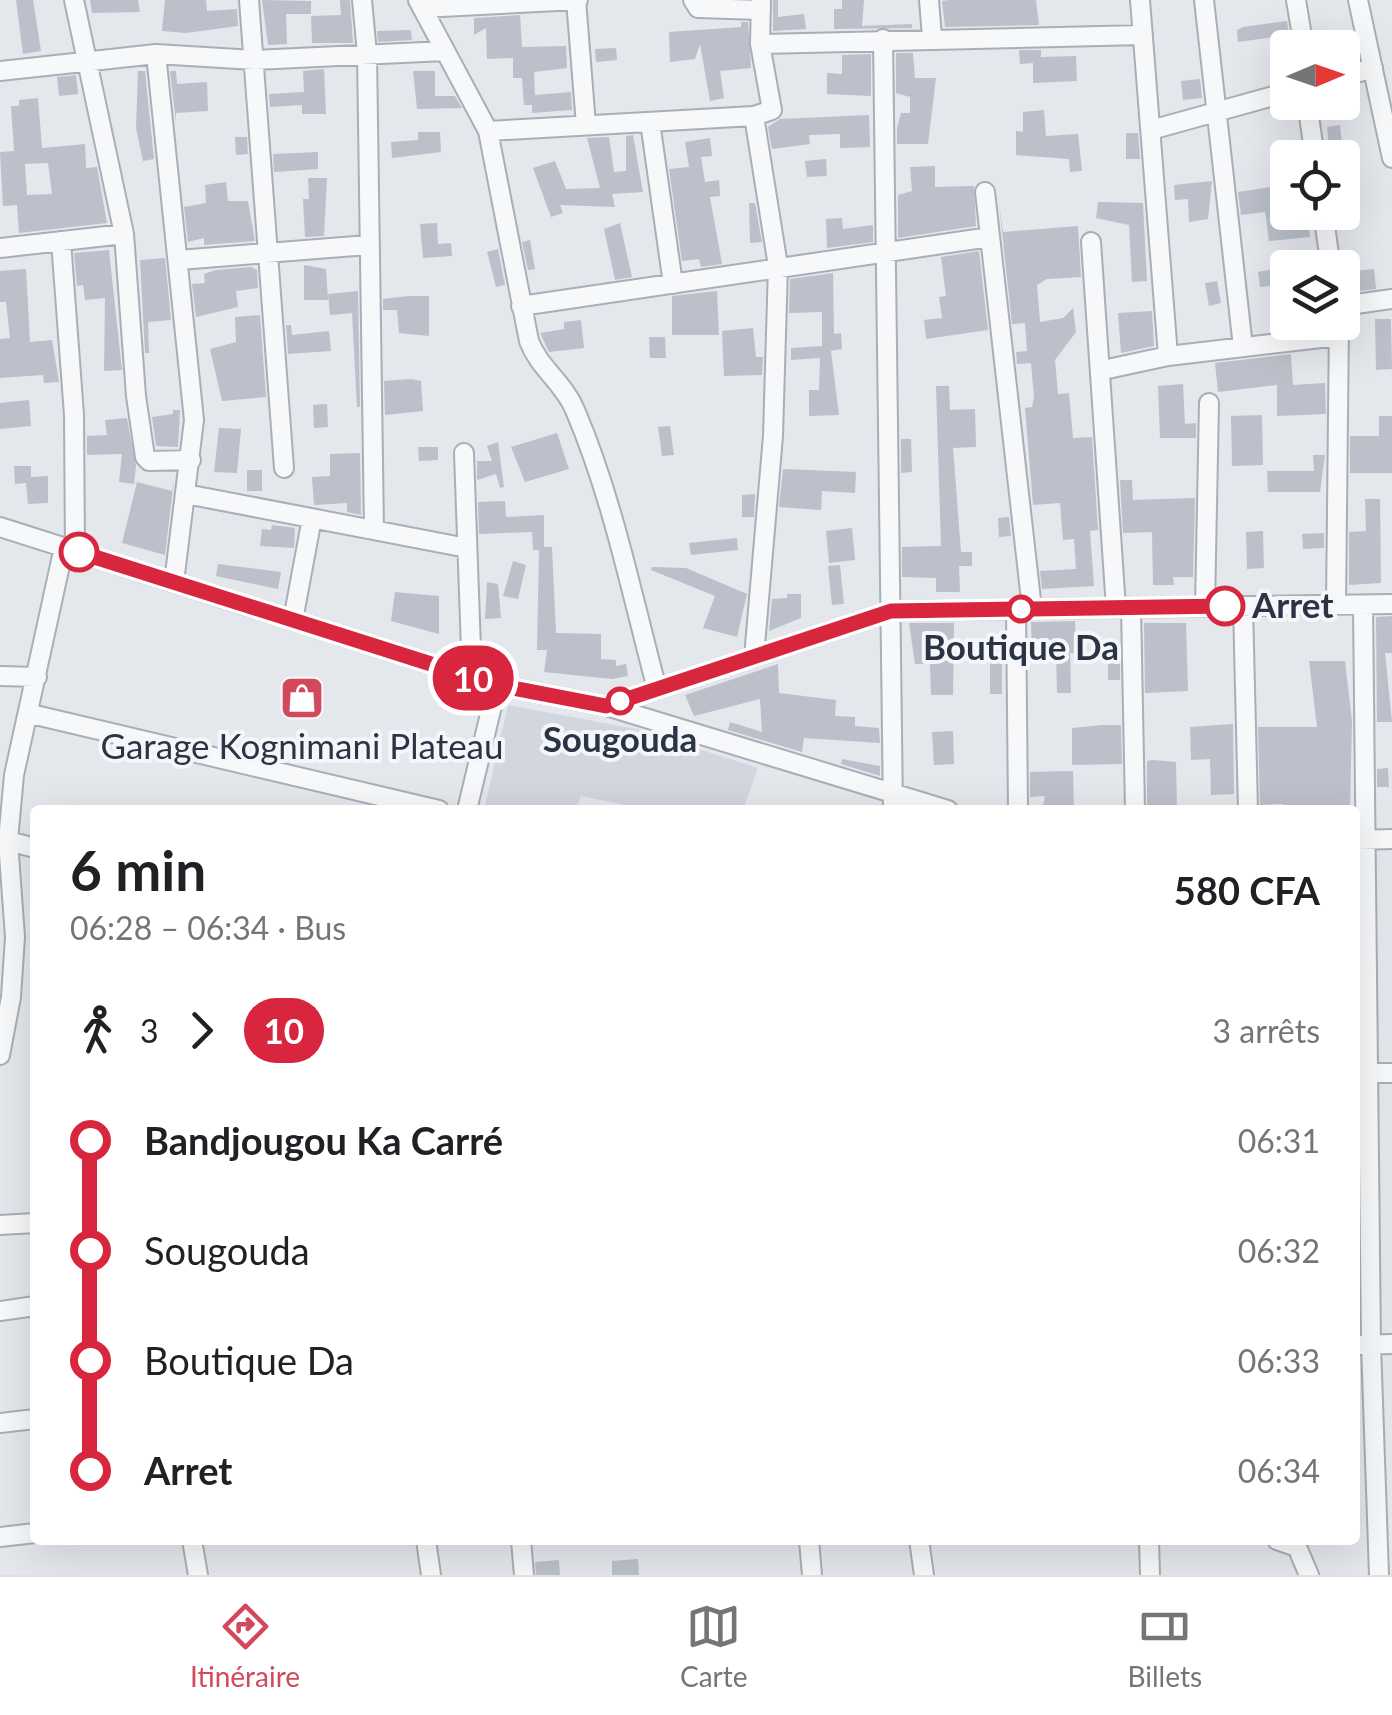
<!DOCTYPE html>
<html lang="fr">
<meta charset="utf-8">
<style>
body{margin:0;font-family:Lato,sans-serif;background:#f6f6f6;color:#202124;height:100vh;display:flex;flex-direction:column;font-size:38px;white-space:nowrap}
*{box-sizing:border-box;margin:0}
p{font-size:32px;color:#757577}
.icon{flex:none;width:55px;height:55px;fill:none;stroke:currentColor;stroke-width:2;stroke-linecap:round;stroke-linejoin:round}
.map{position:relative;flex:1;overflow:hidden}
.panel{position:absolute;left:30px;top:805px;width:1330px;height:740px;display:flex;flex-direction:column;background:#fff;border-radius:10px;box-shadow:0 10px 40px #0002}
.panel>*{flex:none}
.badge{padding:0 20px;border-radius:32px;font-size:35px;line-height:65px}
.needle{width:65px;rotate:88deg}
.buttons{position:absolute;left:1270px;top:30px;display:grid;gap:20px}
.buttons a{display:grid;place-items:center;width:90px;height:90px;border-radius:10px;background:#fff;box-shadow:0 10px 40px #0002;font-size:50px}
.map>.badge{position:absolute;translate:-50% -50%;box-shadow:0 0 0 5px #fff}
.legs{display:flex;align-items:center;gap:15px;height:110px;padding:0 40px;font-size:32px}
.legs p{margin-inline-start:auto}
.head{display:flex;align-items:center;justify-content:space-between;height:170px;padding:0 40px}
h1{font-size:55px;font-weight:700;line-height:75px}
ul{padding:0 40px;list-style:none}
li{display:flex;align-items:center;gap:35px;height:110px;font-size:38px}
li i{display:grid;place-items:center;width:15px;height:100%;margin:0 12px;background:currentColor}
li i::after{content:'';width:25px;height:25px;margin:-12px;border:8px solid;border-radius:50%;background:#fff}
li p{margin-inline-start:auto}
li:first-child i{background:linear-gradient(#0000 50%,currentColor 0)}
li:last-child i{background:linear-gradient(currentColor 50%,#0000 0)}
.tabs{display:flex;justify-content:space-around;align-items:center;height:140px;border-top:2px solid #e0e0e0;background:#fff;font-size:28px;color:#757577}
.tabs a{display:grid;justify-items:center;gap:5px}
.tabs .selected{color:#d1495b}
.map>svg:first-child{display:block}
.built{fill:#d2d6de}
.building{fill:#bbc0ca;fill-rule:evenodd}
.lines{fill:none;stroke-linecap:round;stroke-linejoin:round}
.minor-casing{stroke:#a9aeb7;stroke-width:22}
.minor{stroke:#f7f8fa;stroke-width:18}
.line-1-casing{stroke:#fff;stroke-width:22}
.line-1{stroke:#d7263d;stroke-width:15}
.stop-1-dot{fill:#fff;stroke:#d7263d;stroke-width:5}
.labels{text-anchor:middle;stroke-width:8;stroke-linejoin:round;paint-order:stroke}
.stop-label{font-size:35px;font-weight:bold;fill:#2b3445;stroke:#f4f6f9}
.poi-label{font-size:35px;fill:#2b3445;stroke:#f4f6f9}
</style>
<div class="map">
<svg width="1392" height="1575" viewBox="0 0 1392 1575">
<rect width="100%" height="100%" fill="#e4e7ec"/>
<path class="built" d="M508,705L636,729L758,768L743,810H651L581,796L576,810H484Z"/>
<path class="building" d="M16,0H33L41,51L23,54Z
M90,0H138L140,12L92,13Z
M165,0H206L207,11L237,9L238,26L186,33L162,31Z
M262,0L311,1V14H286L287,44L268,45Z
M340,0H350L353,43H312L311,16L341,15Z
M773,0H778V17L804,14L806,29L773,31Z
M842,0H864L862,26L912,24V28L834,29V9H842Z
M949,0H1036L1039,25L945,27L942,1Z
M520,15L522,47L566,46L567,68L534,72L535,95L571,92L572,110L532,113V105H524L522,78H513V58L487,59L486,28L474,35V18Z
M1287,21L1289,35L1238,42L1237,30L1243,27Z
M741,22H748L751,68L720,71L724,98L710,101L700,44L695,59L670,62L669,32L741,27Z
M411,30L412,40L378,42L377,31Z
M616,48L617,60L596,62L595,49Z
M1019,50H1041V57L1076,56L1077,81L1033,83V63L1020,64Z
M896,53H913L915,78H936L928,144H897V128L901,113H910V97L896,93Z
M871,54V96L827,94V73L842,74V55Z
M324,69L326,114H302V105L270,107L269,94L304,92L303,71Z
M138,71H145L154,159L143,161L136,128Z
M170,71H176L177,84L207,82L208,111L176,113V123Z
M413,71H435V96H455L462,108L417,109Z
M76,75L78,94L59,96L57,77Z
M1200,79L1202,98L1183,100L1181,81Z
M38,98L42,148L85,144L86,168L97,167L107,223L19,233L17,205L3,206L0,152L14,151L11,106H19V100ZM48,163L52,194L27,195L25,164Z
M1044,110L1046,136L1078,134L1082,171L1070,172L1069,159L1016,155V131L1023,132V112Z
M869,115L870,147L840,148V134L809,135L810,144L772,149L768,127L780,119Z
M1340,125L1343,154L1330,155L1327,127Z
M418,132H440L441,152L392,158L391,142L418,140Z
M1126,133H1138L1140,159H1126Z
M633,135L643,192L612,194L615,207L560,205L563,213L551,217L533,168L555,161L566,189L600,188L587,138L609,137L614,172L626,171V136Z
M235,137H247L248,154L236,155Z
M710,138L712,156L701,157L705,182L719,180L720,196L710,197L722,264L701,267L699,259L682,261L669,169L689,167L685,142Z
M318,152V169L274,172L273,154Z
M826,159L827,176L807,177L805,161Z
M935,166V187L974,186L976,226L898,238V195L912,191L910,167Z
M308,178H327L324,236L305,237L303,199H309Z
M1212,181L1208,219L1189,222L1188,199L1175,200L1174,185Z
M226,182L228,201H248L255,241L204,245V238L188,242L184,207L206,203L205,185Z
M1277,186L1278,196H1288V212H1307L1310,237L1269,241L1265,212L1241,215L1238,192Z
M1098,202L1143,203L1147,281L1132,282L1129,225L1096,218Z
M749,203H755L762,242L750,243Z
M999,203L1003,232L1078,226L1081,277L1047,279L1037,285L1040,322L1063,318L1073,308L1076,332L1055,360L1058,394L1069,393L1073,438L1092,437L1098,530L1090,531L1094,586L1042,589L1040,571L1076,569L1074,539L1063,540L1060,503L1033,505L1025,408L1032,407L1034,397L1031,363L1017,364L1016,352L1027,351L1025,323L1012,324Z
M842,218L843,229L873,225V242L827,248L826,219Z
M437,223L438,244L451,243L452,256L423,258L420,224Z
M620,223L632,277L615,280L604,229Z
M530,240L535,269L528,270L522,242Z
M498,249L505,285L496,287L487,252Z
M109,250L122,370L104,371L105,298L85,300L83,285L77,286L74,253Z
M979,251L988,330L926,339L924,320L942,318L939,297L946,296L941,257Z
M165,258L171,320L148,322L149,353H145L140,260Z
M304,265L326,269L328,300H304Z
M251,267L257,270L258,288L236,291L238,307L196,317L192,284L205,283L204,274L216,270Z
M1283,267L1286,284L1260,287L1258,272Z
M26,269L30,342L52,340L59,382L44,383L43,375L0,378V339L10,338L6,302H0V271Z
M1374,269L1376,289L1342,293L1343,272Z
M833,273L834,334L841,333L842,349L831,351L839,415L809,416V390H819L820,358L791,360V348L822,346V312L789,313L790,279Z
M1217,281L1221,303L1209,306L1205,283Z
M358,291L360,407H357L352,313L330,315L328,294Z
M717,291L719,335H672V296Z
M408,296H429V336L399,333L397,310H383V299Z
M1152,311L1154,346L1121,353L1118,313Z
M260,315L266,397L222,401L210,349L236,342L235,317Z
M1375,319H1391L1392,369L1376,370Z
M581,320L584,348L549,352L540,333L564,329V322Z
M286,325H291L292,335L329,331L331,351L288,354Z
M753,328L756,357H763L762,375L724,376L722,331Z
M649,337H665L666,358H650Z
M1291,354L1293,385L1325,383L1326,414L1277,416V385L1218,392L1215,363Z
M411,379L421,381L423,411L385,415L384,381Z
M1183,384L1185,424L1196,423V438H1160L1158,386Z
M936,386H949L950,410L975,409L976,447L953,448L961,552H972V566H959L960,592H936V578L902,577V547L941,546Z
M29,400L31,426L0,429V403Z
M327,404L328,427L314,428L313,405Z
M173,410H180L178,447L156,446L152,417L173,414Z
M1262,415L1263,465L1232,466L1231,416Z
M1379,416H1392V473H1350V436H1379Z
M127,418L136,466L134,484L119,482L122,454L87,455V436L107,435L105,420Z
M670,426L674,455L662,456L658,427Z
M219,428L241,429L237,473L214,472Z
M557,433L569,469L525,482L511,447Z
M901,439H911L912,472L901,473Z
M498,442L504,487L500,488L496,474L477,480V461H492L487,446Z
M418,447H438V460L419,461Z
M360,453L361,515L347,512V503L314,505L312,477L330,476V454Z
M1313,455H1325L1320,492H1268L1267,471H1314Z
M14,466H31V477L48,476V503L28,504L26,483L15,484Z
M783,469L856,472L855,493L822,491L821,510L779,507Z
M247,470H262V491H247Z
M174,480L165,555L122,543L137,482L172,491Z
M1120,480H1132L1133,500L1195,498L1193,577H1173L1174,585H1153L1152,532L1123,533Z
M755,494L754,517H742V495Z
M1365,499H1380L1381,583L1349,585V532L1366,531Z
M505,501L506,517L544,515V547H552L556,633L601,634V659L616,660V666L626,664L628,676L612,679L544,672L547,650H537L539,550H533L532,532L479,534L478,502Z
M1009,517L1011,536L999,537L998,518Z
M272,525L295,528L294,548L260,546L262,529L271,530Z
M852,528L855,560L829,563L826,531Z
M1263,531L1264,568L1247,569L1246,532Z
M1324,533V548L1303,549L1302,534Z
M737,538L738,550L691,555L689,543Z
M513,561L526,565L518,599L503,596Z
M218,564L281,572L278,589L216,576Z
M840,565L844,604L832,605L828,566Z
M652,567L686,568L747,594L737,637L703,628L715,596L651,570Z
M487,582L498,584L501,618L485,619Z
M395,592L439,596V634L391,621Z
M787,594H801V618L769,631L772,599L787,598Z
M1392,616V653H1385L1392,722H1377L1376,617Z
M1075,621L1076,653H1070L1071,693H1057L1056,654H1032L1031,622Z
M909,623H954L953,695H931L930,664H915Z
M1144,623H1186L1188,691L1145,693Z
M990,636H1002V694H990Z
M1108,659H1120V680H1108Z
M1309,661H1345L1352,721L1350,810H1283V804L1260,805L1258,727H1317Z
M778,664L779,693L836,700L835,716L855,717V726L879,728L880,743L804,738L802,752L728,730L730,722L762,732L760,699L694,716L685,695Z
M1233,724L1234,794L1211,795L1210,759L1191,760L1190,727Z
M1102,725H1121L1122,764L1072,765V728Z
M953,731L954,764L934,765L932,732Z
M842,759L880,766V776L841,764Z
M1153,760L1176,762L1177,810H1147V761Z
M1388,768L1389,787H1377V769Z
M1073,771L1074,810H1042L1045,796L1030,797V772Z
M638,1559L639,1575H612V1561Z
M559,1560L560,1575H536L535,1562Z"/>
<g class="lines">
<defs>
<path id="minor" d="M74,0L124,234L136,396L145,457L149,461L191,460
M249,0L284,468
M362,0L367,54L374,530
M418,0L488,131L529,341C539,368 564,383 575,410C613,499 632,596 657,689
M576,0L586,125
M693,0L698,8L761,10
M929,0L932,37
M1140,0L1168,356
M1204,0L1243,347
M1296,0L1304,48
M1358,0L1392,158
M422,8L578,0
M883,39L893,810
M760,44L1143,35
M156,54L194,420L174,582
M0,71L156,54L254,60L445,51
M1342,77L1373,68
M1307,102L1315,158
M754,116L778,266L773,436L754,657
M650,122L673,284
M1151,130L1288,92
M488,131L754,116L772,110L760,44L761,0
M985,192L1032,609
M1323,212L1331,268
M61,241L74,415L75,551
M1091,242L1116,608
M0,248L124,234
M179,260L368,245
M521,306L990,237
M1342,306L1392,299
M1103,370L1168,356L1338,336
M464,453L472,677
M186,494L467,548
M0,527L497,685L606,706L948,810
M1336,605L1339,322
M1363,605L1371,1345L1379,1575
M1243,606L1248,810
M1205,607L1209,403
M1131,608L1135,810
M1016,609L1018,810
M293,620L312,518
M0,676L37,677
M606,706L891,611L1392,604
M31,714L439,810
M467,810L497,685
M1358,840L1392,839
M8,841L35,848
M0,1055L11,997L15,937L8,841L14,775L64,547
M1355,1073H1392
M0,1225L35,1223
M0,1311L35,1306
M1355,1345L1392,1344
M0,1423L35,1419
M0,1537L35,1533
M192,1540L198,1575
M426,1540L431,1575
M521,1540L524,1575
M809,1540L812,1575
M919,1540L924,1575
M1149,1540L1150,1575
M1277,1540L1297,1547L1309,1575"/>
</defs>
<use href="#minor" class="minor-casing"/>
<use href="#minor" class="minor"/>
</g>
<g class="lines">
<defs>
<path id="line-1" d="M79,552L497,685L606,706L891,611L1225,606"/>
</defs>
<use href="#line-1" class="line-1-casing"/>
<use href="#line-1" class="line-1"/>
</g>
<defs>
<symbol id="shop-square" viewBox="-11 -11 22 22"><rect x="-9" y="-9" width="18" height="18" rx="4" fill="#d1495b" stroke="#f4f6f9"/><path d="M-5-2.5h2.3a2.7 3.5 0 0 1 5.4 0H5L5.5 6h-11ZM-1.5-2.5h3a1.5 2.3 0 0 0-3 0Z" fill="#fff"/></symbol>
</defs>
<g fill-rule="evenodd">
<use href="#shop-square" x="277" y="673" width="50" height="50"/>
</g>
<g class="stop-1-dot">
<circle cx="79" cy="552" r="18"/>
<circle cx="1225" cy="606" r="18"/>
<circle cx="1021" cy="609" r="12"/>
<circle cx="620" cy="701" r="12"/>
</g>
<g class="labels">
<g class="stop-label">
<text x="1252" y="618" text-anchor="start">Arret</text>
<text x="1021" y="660">Boutique Da</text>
<text x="620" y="752">Sougouda</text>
</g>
<g class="poi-label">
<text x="302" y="759">Garage Kognimani Plateau</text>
</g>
</g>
</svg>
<div class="buttons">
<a><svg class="needle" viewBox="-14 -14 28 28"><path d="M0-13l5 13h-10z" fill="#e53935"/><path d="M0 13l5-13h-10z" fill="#757577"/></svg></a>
<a><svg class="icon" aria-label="locate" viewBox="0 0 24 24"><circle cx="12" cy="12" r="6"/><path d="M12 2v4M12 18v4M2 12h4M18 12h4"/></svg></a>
<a><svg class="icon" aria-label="layers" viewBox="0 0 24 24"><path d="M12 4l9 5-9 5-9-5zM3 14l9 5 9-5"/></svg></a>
</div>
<b class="badge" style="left:473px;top:678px;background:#d7263d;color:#fff">10</b>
<section class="panel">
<div class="head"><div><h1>6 min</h1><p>06:28 – 06:34 · Bus</p></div><b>580 CFA</b></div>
<div class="legs"><svg class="icon" aria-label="walk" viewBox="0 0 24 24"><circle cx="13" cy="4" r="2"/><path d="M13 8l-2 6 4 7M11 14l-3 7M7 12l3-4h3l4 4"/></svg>3<svg class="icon" aria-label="forward" viewBox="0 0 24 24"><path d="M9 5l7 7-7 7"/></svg><b class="badge" style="background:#d7263d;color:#fff">10</b><p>3 arrêts</p></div>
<ul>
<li><i style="color:#d7263d"></i><b>Bandjougou Ka Carré</b><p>06:31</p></li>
<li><i style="color:#d7263d"></i><span>Sougouda</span><p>06:32</p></li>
<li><i style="color:#d7263d"></i><span>Boutique Da</span><p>06:33</p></li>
<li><i style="color:#d7263d"></i><b>Arret</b><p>06:34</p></li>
</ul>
</section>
</div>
<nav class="tabs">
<a class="selected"><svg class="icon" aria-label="directions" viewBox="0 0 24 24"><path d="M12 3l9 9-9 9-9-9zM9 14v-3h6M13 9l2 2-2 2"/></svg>Itinéraire</a>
<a><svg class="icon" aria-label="map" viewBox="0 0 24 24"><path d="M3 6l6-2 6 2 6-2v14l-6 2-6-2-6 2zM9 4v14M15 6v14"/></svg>Carte</a>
<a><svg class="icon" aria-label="tickets" viewBox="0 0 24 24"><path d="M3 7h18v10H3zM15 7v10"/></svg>Billets</a>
</nav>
